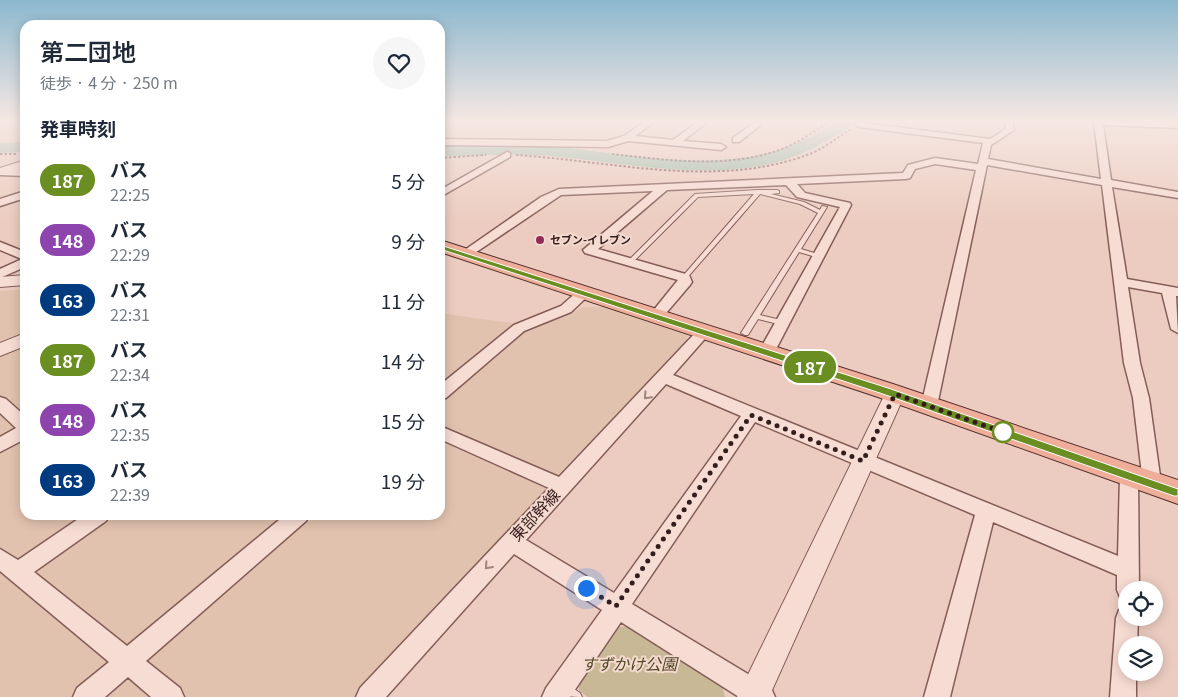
<!DOCTYPE html>
<html lang="ja">
<meta charset="utf-8">
<style>
body{margin:0;font-family:Georgia,"Noto Sans JP",serif;background:#f6f6f7;color:#1f2937;height:100vh;display:flex;flex-direction:column;font-size:19px;white-space:nowrap}
*{box-sizing:border-box;margin:0}
p{font-size:16px;color:#747a83}
.icon{flex:none;width:28px;height:28px;fill:none;stroke:currentColor;stroke-width:2;stroke-linecap:round;stroke-linejoin:round}
.map{position:relative;flex:1;overflow:hidden}
.sheet{position:absolute;left:20px;top:20px;width:425px;height:500px;display:flex;flex-direction:column;background:#fff;border-radius:15px;box-shadow:0 2px 12px #0003}
.sheet>*{flex:none}
.badge{padding:0 10px;border-radius:16px;font-size:18px;line-height:32px}
.tools{position:absolute;left:1118px;top:581px;display:grid;gap:10px}
.tools a{display:grid;place-items:center;width:45px;height:45px;border-radius:50%;background:#fff;box-shadow:0 2px 12px #0003;font-size:25px}
.you{position:absolute;width:25px;height:25px;margin:-12px;border:4px solid #fff;border-radius:50%;background:#1a73e8;box-shadow:0 0 0 8px #1a73e833}
.map>.badge{position:absolute;translate:-50% -50%;box-shadow:0 0 0 2px #fff}
h2{padding:0 20px;font-size:19px;line-height:45px}
.round{display:grid;place-items:center;flex:none;width:52px;height:52px;border-radius:26px;background:#f6f6f7}
.head{display:flex;align-items:center;justify-content:space-between;height:85px;padding:0 20px}
h1{font-size:24px;font-weight:600;line-height:38px}
ul{padding:0;list-style:none}
li{display:flex;align-items:center;gap:15px;height:60px;padding:0 20px}
li div{flex:1}
li b{display:block;font-size:19px}
li em{font-style:normal}
li .badge{min-width:55px;font-weight:700;text-align:center}
.map>svg:first-child{display:block}
.farmland{fill:#e1c2ae}
.green{fill:#c9b895}
.lines{fill:none;stroke-linecap:round;stroke-linejoin:round}
.river{fill:#a3beaa;fill-rule:evenodd}
.service-casing{stroke:#845d59;stroke-width:2}
.minor-casing{stroke:#845d59;stroke-width:3}
.tertiary-casing{stroke:#845d59;stroke-width:2}
.primary-casing{stroke:#522e2d;stroke-width:2}
.path{stroke:#845d59;stroke-width:2;stroke-dasharray:2.5 2;stroke-linecap:butt}
.service{fill:#f7dcd3;fill-rule:evenodd}
.minor{fill:#f7dcd3;fill-rule:evenodd}
.tertiary{fill:#f7dcd3;fill-rule:evenodd}
.primary{fill:#eeae99;fill-rule:evenodd}
.oneway{stroke:#9f8681}
.line{fill:#6b8e23;stroke:#fff}
.walk{stroke:#341e1d;stroke-width:5;stroke-dasharray:0 9}
.poi-dot{fill:#902b58;stroke:#f4d9cf;stroke-width:2}
.stop-dot{fill:#fff;stroke:#6b8e23;stroke-width:2.5}
.labels{text-anchor:middle;stroke-width:4;stroke-linejoin:round;paint-order:stroke}
.far-poi-label{font-size:11px;font-weight:bold;fill:#341e1d;stroke:#f4d9cf;text-anchor:start}
.near-street-label{font-size:16px;fill:#341e1d;stroke:#f4d9cf}
.near-park-label{font-size:16px;font-style:italic;fill:#504824;stroke:#f4d9cf}
</style>
<div class="map">
<svg width="1178" height="697" viewBox="0 0 1178 697">
<rect width="100%" height="100%" fill="#ecccc0"/>
<path class="farmland" d="M25,289V331L0,342V291Z
M584,307H604L687,335L688,342L360,697H0V354L25,344V515H440V313L517,324L544,323Z"/>
<path class="green" d="M628,626L721,681L725,697H588L579,691V680L612,628Z"/>
<g class="lines">
<path class="river" d="M837,122H854C849,130 835,136 826,141C744,191 640,164 550,156C514,153 477,156 440,156V146C477,146 514,143 551,146C623,153 699,171 771,152C795,146 816,134 837,122Z
M25,142V152L0,153V143Z"/>
<defs>
<path id="service" d="M757,190H777L779,191V193L771,194L804,202L820,210L822,206L827,207L801,249L821,255L822,256L819,258L799,252L760,315L785,321L786,323L785,325H782L758,319L748,335H745L741,333L818,213L800,204L760,194L686,279L684,280L681,278L682,277L754,194L698,197L632,263L630,264L627,262L695,194Z
M564,682L580,693L582,697C572,697 562,697 558,688L560,684Z"/>
<path id="minor" d="M644,122H654L635,136L673,140L698,122H707L683,141L721,144L726,147L721,150L628,141L608,147L440,145V139L607,141L624,136Z
M755,122L762,124L739,142H733V138Z
M857,122L990,139L1006,129L1005,122H1013L1014,130L991,145L988,159L1101,179L1094,122H1178V128L1103,125L1111,180L1178,192V198L1112,187L1127,279L1178,288V296H1176L1178,333L1171,329L1162,293L1128,287L1140,363L1149,398L1161,483L1159,488L1152,490L1145,488L1143,483L1133,398L1124,363L1102,185L987,165L937,406L935,410H923L921,406L976,170L935,164L915,169L910,178L906,179L797,184L805,193L850,203L851,205L774,353L766,358L758,353L840,207L797,197L786,185L667,190L598,249L689,275L692,282L690,285L661,319L656,320L649,316L678,280L585,253L583,250L653,191L561,195L469,257H461L459,254L541,197L559,189L903,173L908,165L935,158L978,164L983,143L859,127L855,124Z
M507,152L510,153V157L440,197V190Z
M0,169L25,170V176L0,175Z
M25,191V198L0,206V199Z
M0,242L25,252V267L0,278V269L22,259L0,250Z
M584,289L591,293L571,312L524,331L446,398L440,399V385L514,325L561,306L579,290Z
M703,329L710,333L673,375L1118,556L1120,475L1122,470L1129,468L1136,470L1138,475L1139,590H1126V599L1120,597L1117,590V575L993,522L950,697H924L975,515L755,422L632,604L771,688L775,697H739L621,622L570,697H542L546,688L602,610L514,554L386,697H356L360,688L549,488L440,439V426L559,477L698,330ZM666,384L741,416L614,593L526,540Z
M0,397L6,399L25,416V439L0,452V437L16,428L0,413Z
M84,515H109L106,521L34,572L127,646L285,515H309L306,521L146,661L180,688L184,697H151L128,677L105,697H73L77,688L109,662L0,571V549L18,560Z
M1126,608V618H1138L1137,645H1126V672H1136V697H1110L1116,618L1119,610Z"/>
<path id="tertiary" d="M25,160V168L4,175L0,174V168Z
M25,275V285L0,287V277Z
M25,333V346L0,356V343Z
M895,387L902,389L905,394L769,697H737L885,394L888,389Z"/>
<path id="primary" d="M440,240L893,384L1178,480V504L875,396L440,252Z"/>
</defs>
<use href="#service" class="service-casing"/>
<use href="#minor" class="minor-casing"/>
<use href="#tertiary" class="tertiary-casing"/>
<use href="#primary" class="primary-casing"/>
<path class="path" d="M0,154H18
M612,154C667,160 726,169 779,150C797,144 813,132 829,122
M516,155C612,161 719,190 812,153C826,147 838,137 851,129
M440,158L486,155"/>
<use href="#service" class="service"/>
<use href="#minor" class="minor"/>
<use href="#tertiary" class="tertiary"/>
<use href="#primary" class="primary"/>
</g>
<defs><path id="oneway-chevron" d="M-2-3.5L2.5 0L-2 3.5" fill="none" stroke-width="1.6" stroke-linecap="round" stroke-linejoin="round" transform="scale(1.25)"/></defs>
<g class="oneway">
<use href="#oneway-chevron" transform="translate(647 396) rotate(133)"/>
<use href="#oneway-chevron" transform="translate(488 566) rotate(132)"/>
</g>
<linearGradient id="sky" x2="0" y2="1"><stop stop-color="#8cb8cf"/><stop offset="0.55" stop-color="#f6e8e3"/><stop offset="1" stop-color="#f6e8e3" stop-opacity="0"/></linearGradient>
<rect width="1178" height="220" fill="url(#sky)"/>
<path class="line" d="M437,244L888,388L1178,489V496H1174L880,393L437,248Z"/>
<g class="lines">
<path class="walk" d="M586,588L616,606L751,415L863,461L895,394L1003,432"/>
</g>
<circle class="poi-dot" cx="540" cy="240" r="5"/>
<circle class="stop-dot" cx="1003" cy="432" r="10"/>
<g class="labels">
<g class="far-poi-label">
<text x="550" y="244">セブン-イレブン</text>
</g>
<g class="near-street-label">
<text transform="translate(535 515) rotate(-47)" y="6">東部幹線</text>
</g>
<g class="near-park-label">
<text x="629" y="670">すずかけ公園</text>
</g>
</g>
</svg>
<div class="tools">
<a><svg class="icon" aria-label="locate" viewBox="0 0 24 24"><circle cx="12" cy="12" r="6"/><path d="M12 2v4M12 18v4M2 12h4M18 12h4"/></svg></a>
<a><svg class="icon" aria-label="layers" viewBox="0 0 24 24"><path d="M12 4l9 5-9 5-9-5zM3 14l9 5 9-5"/></svg></a>
</div>
<div class="you" style="left:586px;top:588px"></div>
<b class="badge" style="left:810px;top:367px;background:#6b8e23;color:#fff">187</b>
<section class="sheet">
<div class="head"><div><h1>第二団地</h1><p>徒歩 · 4 分 · 250 m</p></div><a class="round"><svg class="icon" aria-label="heart" viewBox="0 0 24 24"><path d="M12 20l-8-8c-3-5 5-10 8-4 3-6 11-1 8 4z"/></svg></a></div>
<h2>発車時刻</h2>
<ul>
<li><span class="badge" style="background:#6b8e23;color:#fff">187</span><div><b>バス</b><p>22:25</p></div><em>5 分</em></li>
<li><span class="badge" style="background:#8e44ad;color:#fff">148</span><div><b>バス</b><p>22:29</p></div><em>9 分</em></li>
<li><span class="badge" style="background:#003b80;color:#fff">163</span><div><b>バス</b><p>22:31</p></div><em>11 分</em></li>
<li><span class="badge" style="background:#6b8e23;color:#fff">187</span><div><b>バス</b><p>22:34</p></div><em>14 分</em></li>
<li><span class="badge" style="background:#8e44ad;color:#fff">148</span><div><b>バス</b><p>22:35</p></div><em>15 分</em></li>
<li><span class="badge" style="background:#003b80;color:#fff">163</span><div><b>バス</b><p>22:39</p></div><em>19 分</em></li>
</ul>
</section>
</div>
